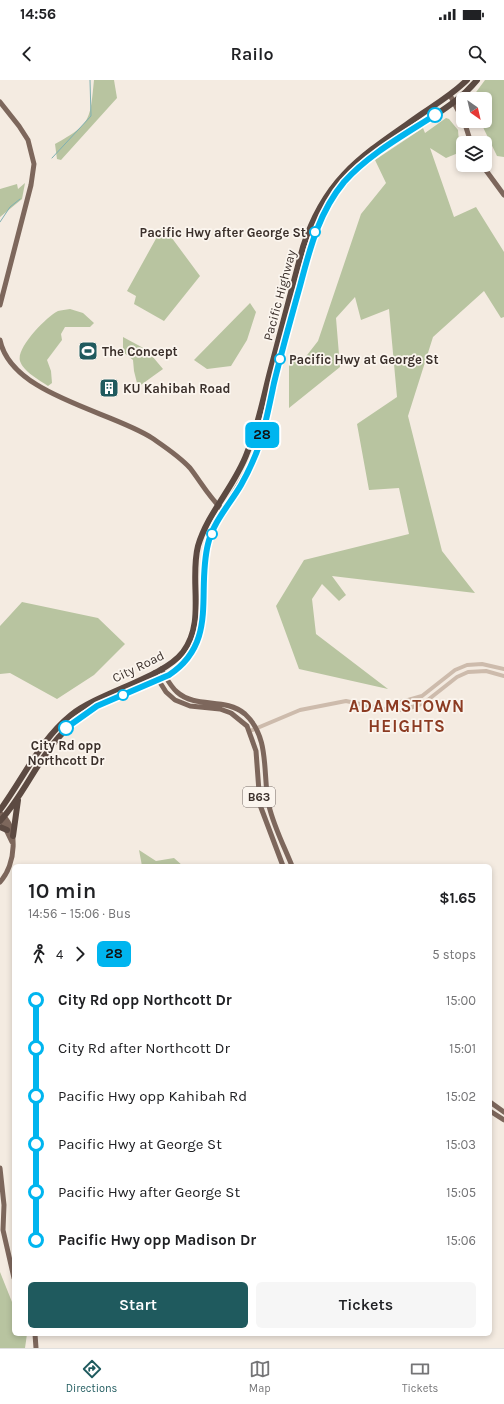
<!DOCTYPE html>
<meta charset="utf-8">
<style>
body{margin:0;font-family:Karla,sans-serif;background:#f6f6f6;color:#202124;height:100vh;display:flex;flex-direction:column;font-size:15px;white-space:nowrap}
*{box-sizing:border-box;margin:0}
p{font-size:13px;color:#757577}
.icon{flex:none;width:22px;height:22px;fill:none;stroke:currentColor;stroke-width:2;stroke-linecap:round;stroke-linejoin:round}
.map{position:relative;flex:1;overflow:hidden}
.sheet{position:absolute;left:12px;top:784px;width:480px;height:472px;display:flex;flex-direction:column;background:#fff;border-radius:6px;box-shadow:0 2px 6px #0003}
.sheet>*{flex:none}
.badge{padding:0 8px;border-radius:6px;font-size:14px;line-height:26px}
.needle{width:26px;rotate:146deg}
.tools{position:absolute;left:456px;top:12px;display:grid;gap:8px}
.tools a{display:grid;place-items:center;width:36px;height:36px;border-radius:6px;background:#fff;box-shadow:0 2px 6px #0003;font-size:20px}
.map>.badge{position:absolute;translate:-50% -50%;box-shadow:0 0 0 2px #fff}
.legs{display:flex;align-items:center;gap:6px;height:44px;padding:0 16px;font-size:13px}
.legs p{margin-inline-start:auto}
.headline{display:flex;align-items:center;justify-content:space-between;height:68px;padding:0 16px}
h1{font-size:22px;font-weight:600;line-height:30px}
.button{display:flex;gap:8px;margin-top:auto;padding:8px 16px}
.button a{flex:1;height:46px;border-radius:6px;background:#1f5a5e;color:#fff;font-size:16px;font-weight:600;line-height:46px;text-align:center}
.button a+a{background:#f6f6f6;color:#202124}
ul{padding:0 16px;list-style:none}
li{display:flex;align-items:center;gap:14px;height:48px;font-size:15px}
li i{display:grid;place-items:center;width:6px;height:100%;margin:0 5px;background:currentColor}
li i::after{content:'';width:10px;height:10px;margin:-5px;border:3px solid;border-radius:50%;background:#fff}
li p{margin-inline-start:auto}
li:first-child i{background:linear-gradient(#0000 50%,currentColor 0)}
li:last-child i{background:linear-gradient(currentColor 50%,#0000 0)}
.status{display:flex;justify-content:space-between;align-items:center;height:28px;padding:0 20px;background:#fff;direction:ltr}
.status svg{height:11px;fill:currentColor}
header{display:flex;justify-content:space-between;align-items:center;height:52px;padding:0 16px;background:#fff;font-size:18px;font-weight:600}
.tab-bar{display:flex;justify-content:space-around;align-items:center;height:56px;border-top:1px solid #e0e0e0;background:#fff;font-size:11px;color:#757577}
.tab-bar a{display:grid;justify-items:center;gap:2px}
.tab-bar .on{color:#1f5a5e}
.map>svg:first-child{display:block}
.green{fill:#b8c4a0}
.lines{fill:none;stroke-linecap:round;stroke-linejoin:round}
.stream{stroke:#7fb0b2;stroke-width:1}
.minor{stroke:#cdbbac;stroke-width:4}
.major{stroke:#7d675c;stroke-width:5}
.highway{stroke:#5c4a42;stroke-width:6}
.line-1-casing{stroke:#fff;stroke-width:9}
.line-1{stroke:#00b5ef;stroke-width:6}
.stop-1-dot{fill:#fff;stroke:#00b5ef;stroke-width:2}
.labels{text-anchor:middle;stroke-width:3.5;stroke-linejoin:round;paint-order:stroke}
.shield{fill:#fbf5ee;stroke:#756b66;stroke-width:1}
.shield-label{font-size:12px;font-weight:bold;fill:#3b302b}
.stop-label{font-size:13px;font-weight:bold;fill:#3b302b;stroke:#fbf5ee;text-anchor:end}
.street-label{font-size:13px;fill:#3b302b;stroke:#fbf5ee}
.poi-label{font-size:13px;font-weight:bold;fill:#3b302b;stroke:#fbf5ee;text-anchor:start}
.district-label{font-size:17px;font-weight:bold;letter-spacing:1px;fill:#8c3b22;stroke:#fbf5ee}
</style>
<div class="status"><b>14:56</b><svg viewBox="0 0 49 12"><path d="M0 12V9h3v3zM5 12V6h3v6zM10 12V3h3v9zM15 12V0h3v12zM26 1h20v11H26zM47 4h2v5h-2z"/></svg></div>
<header><svg class="icon" aria-label="back" viewBox="0 0 24 24"><path d="M15 5l-7 7 7 7"/></svg>Railo<svg class="icon" aria-label="search" viewBox="0 0 24 24"><circle cx="10" cy="10" r="6"/><path d="M15 15l6 6"/></svg></header>
<div class="map">
<svg width="504" height="1268" viewBox="0 0 504 1268">
<rect width="100%" height="100%" fill="#f4ebe1"/>
<path class="green" d="M94,0H114L117,18L61,80L57,79L55,64C92,44 90,39 94,0Z
M485,0H504V77L497,76L480,41H485V19H471Z
M446,38L449,39L458,50L459,62L463,63V71L446,78L430,68L454,137L476,127L504,172V237L501,238L484,211L433,257L408,336L442,471L475,513L332,496L346,515L339,521L322,504L312,519L316,554L388,609L299,589L276,526L304,480L409,454L399,408L369,410L357,344L397,317L389,229L361,240L355,217L336,238L340,287L289,328V281L304,279L318,261L361,134L386,103L375,80L423,48L425,53Z
M25,103L22,119L0,137V109L17,104L18,109Z
M163,146L200,196L164,241L134,224L136,216L127,211Z
M250,223L256,232L247,260L231,286L207,289L194,280Z
M70,229L83,233L94,243L90,247H65L61,254L62,260L47,280L51,291L52,303L48,306C39,300 23,291 20,281C16,268 46,237 58,231C61,230 66,230 70,229Z
M123,257L147,270L163,289L138,307L134,291L133,280L123,272Z
M22,522L98,538L125,564L94,595L57,619L10,593L0,594V546Z
M139,770L156,781L174,778L183,786H142Z
M0,1192L14,1227V1254H27L25,1268H0Z"/>
<g class="lines">
<path class="stream" d="M52,78L91,36L90,0
M0,142L10,127L20,119"/>
<path class="minor" d="M389,630L401,622L422,616L455,590L467,585L482,584L504,589
M250,651L300,630L346,621L388,630H404L424,623L457,597L468,592L486,591L504,596"/>
<path class="major" d="M450,15L463,40
M0,22L19,46L28,60L34,84L31,105L0,225
M464,41L471,63
M482,85L504,115
M0,260C11,315 111,331 152,358C165,367 179,376 190,388C201,402 210,419 224,431
M161,589C166,597 170,606 177,612C196,629 225,617 245,634C271,658 262,695 269,726C274,747 284,766 292,786
M154,593L166,612L175,620L190,626L220,629L231,633L247,646L256,671L260,725L283,786
M0,733C19,747 16,785 0,802
M0,737L12,762
M490,1022L504,1032
M490,1031L504,1040
M0,1088L4,1125L3,1150L14,1198
M35,1254L36,1268"/>
<path class="highway" d="M0,730C23,699 40,660 71,635C100,612 163,598 183,572C206,542 189,501 198,466C208,432 235,406 247,373C258,347 263,319 270,292C281,250 292,208 303,167C326,95 365,74 423,33C438,23 454,13 467,0
M0,741C23,716 36,683 58,658C86,624 131,613 169,595C224,558 189,496 215,446C230,417 251,392 261,359C267,338 271,316 276,294C284,262 293,231 301,199C309,172 315,144 331,120C355,84 392,63 428,40C446,28 463,17 477,0
M0,747L7,750
M13,756L18,720"/>
</g>
<g class="lines">
<defs>
<path id="line-1" d="M66,648L97,626L169,595C219,562 196,512 208,464C213,442 230,424 241,405C249,391 256,375 261,360C266,342 270,322 274,303C282,270 291,238 300,206C310,168 319,132 344,102C369,74 404,55 435,35"/>
</defs>
<use href="#line-1" class="line-1-casing"/>
<use href="#line-1" class="line-1"/>
</g>
<defs>
<symbol id="stadium-square" viewBox="-11 -11 22 22"><rect x="-9" y="-9" width="18" height="18" rx="4" fill="#1f5a5e" stroke="#fbf5ee"/><path d="M0-5a6.5 5 0 1 0 0 10a6.5 5 0 1 0 0-10ZM-3.5-1.8h7v3.6h-7Z" fill="#fff"/></symbol>
<symbol id="building-square" viewBox="-11 -11 22 22"><rect x="-9" y="-9" width="18" height="18" rx="4" fill="#1f5a5e" stroke="#fbf5ee"/><path d="M-4-6H4V6H1V3H-1V6H-4ZM-2.5-4.3h1.7v1.8h-1.7ZM.8-4.3h1.7v1.8H.8ZM-2.5-1h1.7V.8h-1.7ZM.8-1h1.7V.8H.8Z" fill="#fff"/></symbol>
</defs>
<g fill-rule="evenodd">
<use href="#stadium-square" x="77" y="260" width="22" height="22"/>
<use href="#building-square" x="98" y="297" width="22" height="22"/>
</g>
<g class="stop-1-dot">
<circle cx="435" cy="35" r="7"/>
<circle cx="315" cy="152" r="5"/>
<circle cx="280" cy="279" r="5"/>
<circle cx="212" cy="454" r="5"/>
<circle cx="123" cy="615" r="5"/>
<circle cx="66" cy="648" r="7"/>
</g>
<g class="labels">
<rect class="shield" x="243" y="707" width="32" height="20" rx="3"/>
<g class="shield-label">
<text x="259" y="721">B63</text>
</g>
<g class="stop-label">
<text x="306" y="157">Pacific Hwy after George St</text>
<text x="289" y="284" text-anchor="start">Pacific Hwy at George St</text>
<text x="66" y="670" text-anchor="middle">City Rd opp<tspan x="66" dy="15">Northcott Dr</tspan></text>
</g>
<g class="street-label">
<text transform="translate(279 215) rotate(-75)" y="5">Pacific Highway</text>
<text transform="translate(138 586) rotate(-26)" y="5">City Road</text>
</g>
<g class="poi-label">
<text x="102" y="276">The Concept</text>
<text x="123" y="313">KU Kahibah Road</text>
</g>
<g class="district-label">
<text x="407" y="632">ADAMSTOWN<tspan x="407" dy="20">HEIGHTS</tspan></text>
</g>
</g>
</svg>
<div class="tools">
<a><svg class="needle" viewBox="-14 -14 28 28"><path d="M0-13l5 13h-10z" fill="#e53935"/><path d="M0 13l5-13h-10z" fill="#757577"/></svg></a>
<a><svg class="icon" aria-label="layers" viewBox="0 0 24 24"><path d="M12 4l9 5-9 5-9-5zM3 14l9 5 9-5"/></svg></a>
</div>
<b class="badge" style="left:262px;top:355px;background:#00b5ef;color:#111">28</b>
<section class="sheet">
<div class="headline"><div><h1>10 min</h1><p>14:56 – 15:06 · Bus</p></div><b>$1.65</b></div>
<div class="legs"><svg class="icon" aria-label="walk" viewBox="0 0 24 24"><circle cx="13" cy="4" r="2"/><path d="M13 8l-2 6 4 7M11 14l-3 7M7 12l3-4h3l4 4"/></svg>4<svg class="icon" aria-label="forward" viewBox="0 0 24 24"><path d="M9 5l7 7-7 7"/></svg><b class="badge" style="background:#00b5ef;color:#111">28</b><p>5 stops</p></div>
<ul>
<li><i style="color:#00b5ef"></i><b>City Rd opp Northcott Dr</b><p>15:00</p></li>
<li><i style="color:#00b5ef"></i><span>City Rd after Northcott Dr</span><p>15:01</p></li>
<li><i style="color:#00b5ef"></i><span>Pacific Hwy opp Kahibah Rd</span><p>15:02</p></li>
<li><i style="color:#00b5ef"></i><span>Pacific Hwy at George St</span><p>15:03</p></li>
<li><i style="color:#00b5ef"></i><span>Pacific Hwy after George St</span><p>15:05</p></li>
<li><i style="color:#00b5ef"></i><b>Pacific Hwy opp Madison Dr</b><p>15:06</p></li>
</ul>
<div class="button"><a>Start</a><a>Tickets</a></div>
</section>
</div>
<nav class="tab-bar">
<a class="on"><svg class="icon" aria-label="directions" viewBox="0 0 24 24"><path d="M12 3l9 9-9 9-9-9zM9 14v-3h6M13 9l2 2-2 2"/></svg>Directions</a>
<a><svg class="icon" aria-label="map" viewBox="0 0 24 24"><path d="M3 6l6-2 6 2 6-2v14l-6 2-6-2-6 2zM9 4v14M15 6v14"/></svg>Map</a>
<a><svg class="icon" aria-label="tickets" viewBox="0 0 24 24"><path d="M3 7h18v10H3zM15 7v10"/></svg>Tickets</a>
</nav>
